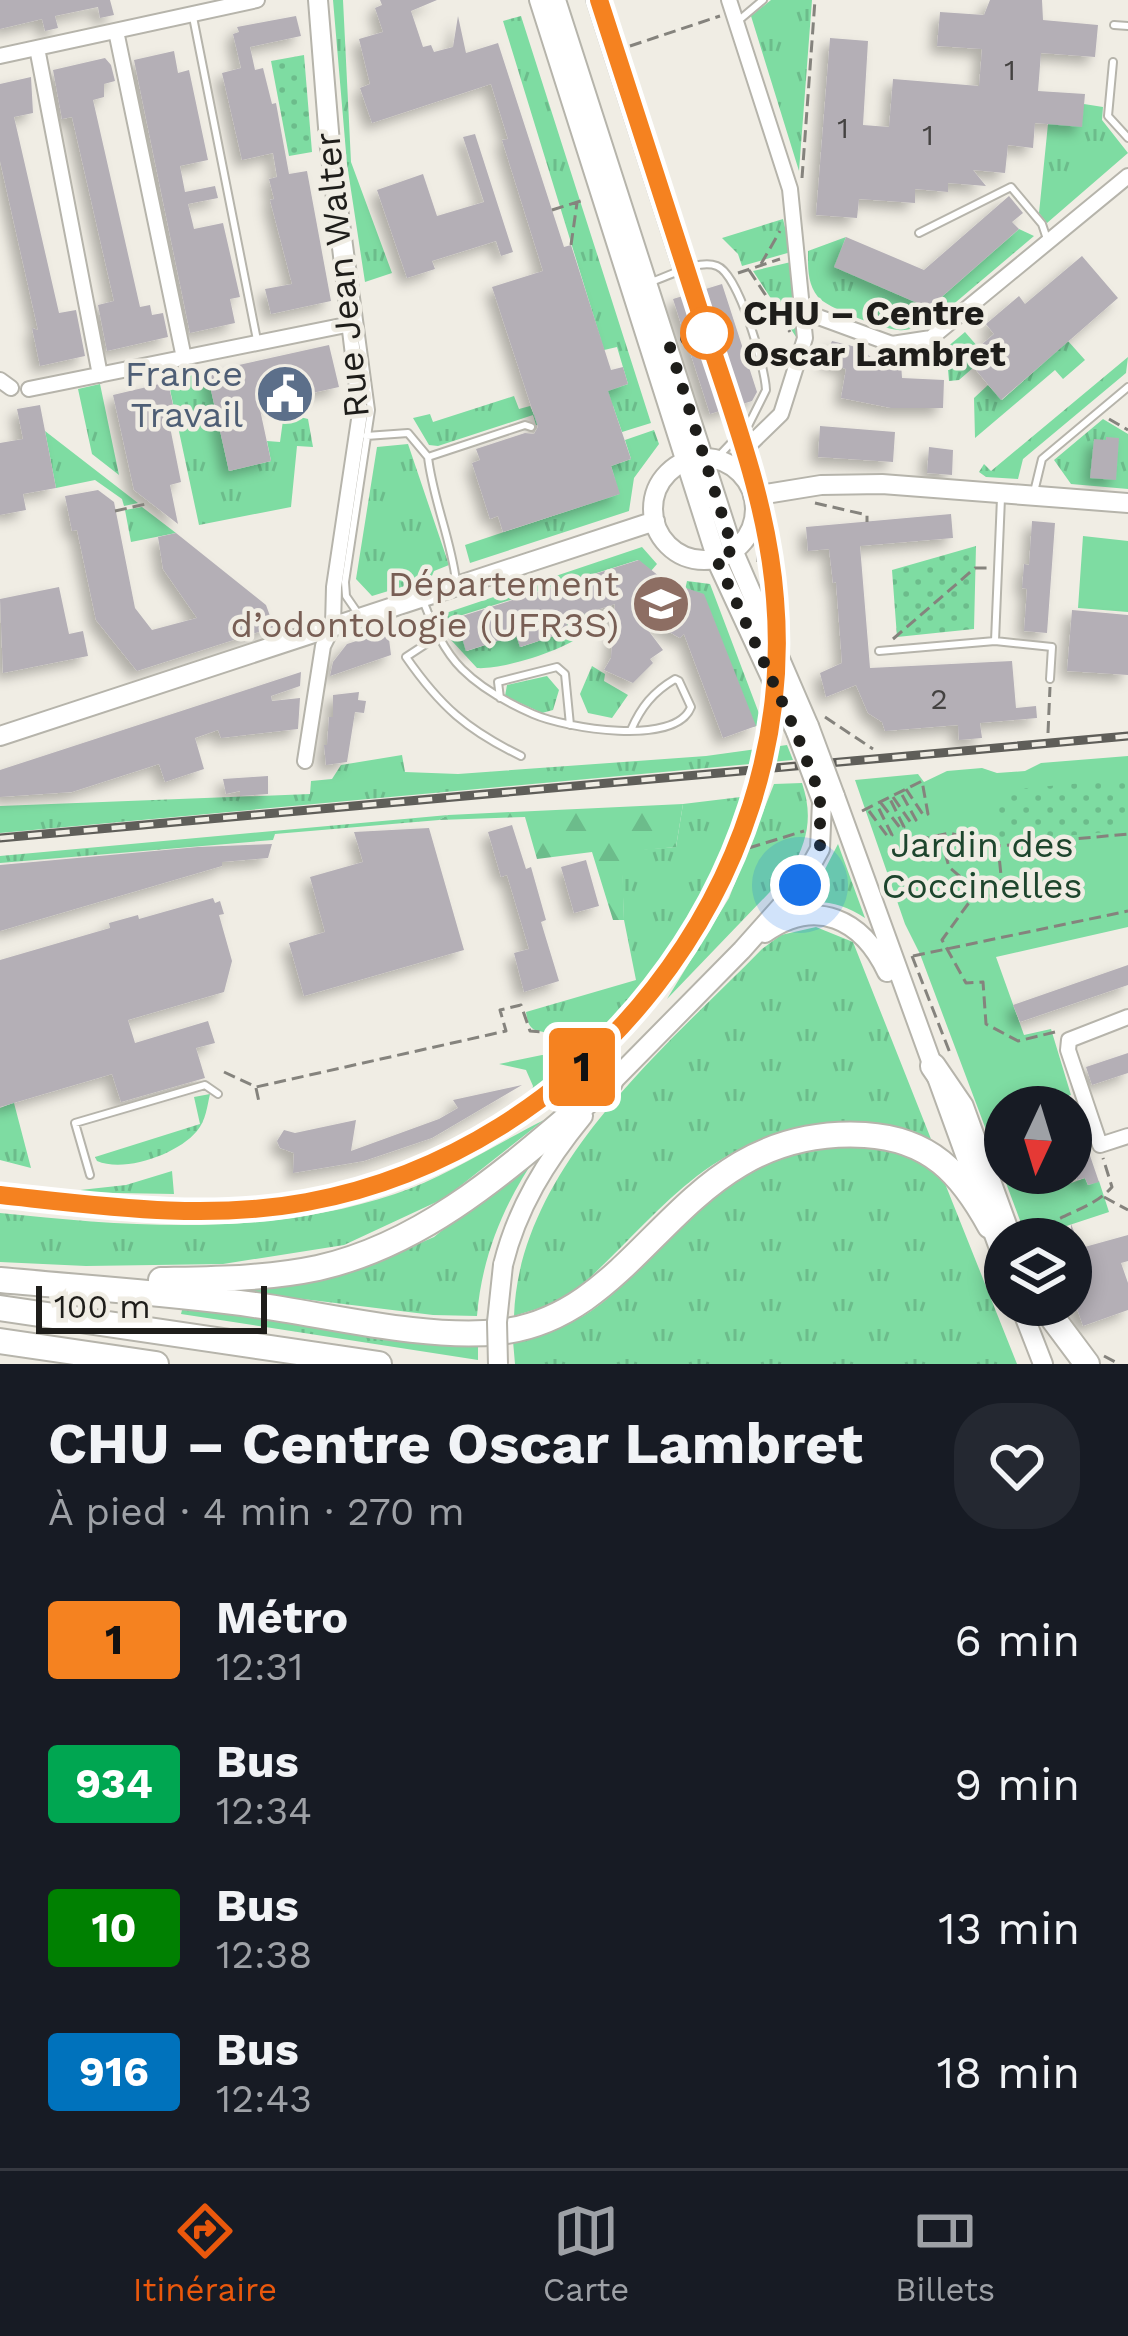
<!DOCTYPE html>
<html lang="fr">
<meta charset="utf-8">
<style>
body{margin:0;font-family:"Work Sans",sans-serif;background:#242831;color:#f1f3f6;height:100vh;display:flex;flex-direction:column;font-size:45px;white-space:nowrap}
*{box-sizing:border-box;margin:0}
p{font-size:39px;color:#9ea1a6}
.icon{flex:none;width:66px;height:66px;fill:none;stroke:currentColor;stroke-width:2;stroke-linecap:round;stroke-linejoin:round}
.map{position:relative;height:1364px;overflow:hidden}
.details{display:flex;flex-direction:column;background:#171b24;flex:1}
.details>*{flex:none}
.badge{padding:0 24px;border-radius:9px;font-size:42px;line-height:78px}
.needle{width:78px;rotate:184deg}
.tools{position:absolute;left:984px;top:1086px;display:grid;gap:24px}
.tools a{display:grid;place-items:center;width:108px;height:108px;border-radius:50%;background:#171b24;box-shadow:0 6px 18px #0003;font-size:60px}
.scale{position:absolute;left:36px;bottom:30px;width:231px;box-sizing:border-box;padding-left:12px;border:6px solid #1e1d1a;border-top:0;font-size:33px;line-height:42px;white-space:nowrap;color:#1e1d1a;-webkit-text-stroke:9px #f0ede4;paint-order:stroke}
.you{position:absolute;width:60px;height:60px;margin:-30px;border:9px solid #fff;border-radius:50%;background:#1a73e8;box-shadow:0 0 0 18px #1a73e833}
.map>.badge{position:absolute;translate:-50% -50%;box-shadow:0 0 0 6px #fff}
.round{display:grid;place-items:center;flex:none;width:126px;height:126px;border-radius:48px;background:#242831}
.headline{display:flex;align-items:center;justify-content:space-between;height:204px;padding:0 48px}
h1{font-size:57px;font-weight:700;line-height:90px}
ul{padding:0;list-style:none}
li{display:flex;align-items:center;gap:36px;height:144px;padding:0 48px}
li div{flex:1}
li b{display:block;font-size:45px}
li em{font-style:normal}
li .badge{min-width:132px;font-weight:700;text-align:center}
.tabs{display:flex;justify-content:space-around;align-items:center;height:168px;border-top:3px solid #363941;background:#171b24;font-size:33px;color:#9ea1a6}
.tabs a{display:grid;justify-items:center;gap:6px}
.tabs .current{color:#ea580c}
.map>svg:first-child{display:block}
.grass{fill:url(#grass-tufts)}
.forest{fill:url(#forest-firs)}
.park{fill:#7edca2}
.garden{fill:url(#garden-dots)}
.building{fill:#b4afb6;filter:url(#shadow)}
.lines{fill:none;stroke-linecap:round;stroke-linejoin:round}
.lane-casing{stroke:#b6b4ab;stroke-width:10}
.street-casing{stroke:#b6b4ab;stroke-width:18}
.secondary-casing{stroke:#b6b4ab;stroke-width:22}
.highway-casing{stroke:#b6b4ab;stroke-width:28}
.path{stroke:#85837d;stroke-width:3;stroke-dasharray:12 6;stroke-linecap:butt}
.lane{stroke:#fff;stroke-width:6}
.street{stroke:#fff;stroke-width:14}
.secondary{stroke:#fff;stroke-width:18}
.highway{stroke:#fff;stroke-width:24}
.rail-casing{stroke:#5f5e59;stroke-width:9}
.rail{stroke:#f0ede4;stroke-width:4.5;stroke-dasharray:14;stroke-linecap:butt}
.secondary-bridge-casing{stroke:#b6b4ab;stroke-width:22;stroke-linecap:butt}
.secondary-bridge{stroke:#fff;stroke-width:18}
.line-casing{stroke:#fff;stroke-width:27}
.line{stroke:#f58220;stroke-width:18}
.walk{stroke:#1e1d1a;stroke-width:12;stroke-dasharray:0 21.6}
.stop-dot{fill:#fff;stroke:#f58220;stroke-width:6}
.labels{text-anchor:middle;stroke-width:9;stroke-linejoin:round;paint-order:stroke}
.number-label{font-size:30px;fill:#444241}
.street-label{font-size:36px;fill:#1e1d1a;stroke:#f0ede4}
.stop-label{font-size:36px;font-weight:bold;fill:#1e1d1a;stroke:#f0ede4;text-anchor:start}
.service-label{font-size:36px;fill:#4e5e75;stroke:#f0ede4;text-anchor:end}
.education-label{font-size:36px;fill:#785e54;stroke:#f0ede4;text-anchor:end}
.park-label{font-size:36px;fill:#1d452d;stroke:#f0ede4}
</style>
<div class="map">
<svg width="1128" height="1364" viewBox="0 0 1128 1364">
<defs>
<pattern id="grass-tufts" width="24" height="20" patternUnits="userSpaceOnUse" patternTransform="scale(3)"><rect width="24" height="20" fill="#7edca2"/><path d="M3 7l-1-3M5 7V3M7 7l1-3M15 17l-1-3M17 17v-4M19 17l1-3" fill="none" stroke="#6cbc8b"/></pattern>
<pattern id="forest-firs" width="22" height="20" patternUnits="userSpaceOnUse" patternTransform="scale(3)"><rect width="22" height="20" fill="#7edca2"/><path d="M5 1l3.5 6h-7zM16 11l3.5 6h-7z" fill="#6cbc8b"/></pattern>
<pattern id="garden-dots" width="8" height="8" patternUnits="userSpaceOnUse" patternTransform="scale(3)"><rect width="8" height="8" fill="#7edca2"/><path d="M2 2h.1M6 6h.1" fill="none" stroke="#6cbc8b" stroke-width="1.8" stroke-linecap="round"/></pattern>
<filter id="shadow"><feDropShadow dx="-7" dy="7" stdDeviation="6" flood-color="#0004"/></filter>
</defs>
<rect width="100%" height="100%" fill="#f0ede4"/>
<path class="grass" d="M333,0H343L351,162L392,273L365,282L347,164Z
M771,0H812L799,171L751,16Z
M521,16L651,423L622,432L613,406L593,412L591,408L536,425L533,415L438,446L429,445L413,418L430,414L433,422L514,396L519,409L530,406L534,415L628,384L617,347L604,350L503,21Z
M1084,104L1103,107L1102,120L1128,153L1047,223L1039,213L1048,124Z
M783,219L791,252L742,266L738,254L722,238Z
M1019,229L1034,236L943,313C930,321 913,332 898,330C883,329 827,308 818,297C807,283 808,267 808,251L846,237L835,267L929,308Z
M791,262L798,340L753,271Z
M965,332L978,347L966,358L974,367L959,380L949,381L946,348Z
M1068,341L1085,360L1063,379L1055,370L975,438L974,398L988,385L1002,400Z
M1128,357L1126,373L1023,459L1018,479L986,477L979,472L984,464L991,471Z
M207,372L229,471L271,461L267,441L280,442L284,413L308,419L313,447L297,446L291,507L199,525L168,380Z
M100,384L119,475L92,454L78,389Z
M1103,419L1128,434V489L1071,484L1054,460Z
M654,430L659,444L634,478L629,511L470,563L465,545L619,494L611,466L631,459L625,440Z
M45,431L138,503L124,506L122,499L95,480L56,488Z
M408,444L449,565L434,571L431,578L372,596L356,579L377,447Z
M142,507L176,533L131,542L125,510Z
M642,547L657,564L651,571L638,560L456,617L467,651L516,635L521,647L568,631L565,620L597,610C595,617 594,623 590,629C573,648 503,670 477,668L451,640L437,616Z
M687,581L710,584L763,724L753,727L685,590Z
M592,666L605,674L604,681L628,695L612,718L588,713L580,694Z
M547,676L559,690L553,710L542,713L505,696L507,685Z
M787,745L793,760L0,833V806L310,794L311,781L332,779L341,765L402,755L405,772L458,774L706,756Z
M802,783C813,816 808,840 791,870L667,999L729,898L774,784Z
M749,796L730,851L723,854C688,923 650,984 596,1040C581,1035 540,1033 535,1030C528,1027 527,1018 526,1012L636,980L624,920L621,851L676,847L683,804Z
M448,815L439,820L275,834L273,840L0,863V856Z
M838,844L865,918C843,903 822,899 797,904L822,875Z
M816,927L853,942L931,1139C852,1107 764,1125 697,1176C653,1210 618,1254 576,1290L556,1303L514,1316C519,1167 665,1048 762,949L781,935Z
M542,1055L556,1056L571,1070L530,1102L533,1086L526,1070L499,1064Z
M210,1094C207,1107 206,1120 197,1131C178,1154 125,1173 97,1161L95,1157L200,1124L194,1097Z
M13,1103H14L31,1168L0,1160V1108Z
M544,1120L445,1198L344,1245L223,1264L86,1266L0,1262V1213C132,1227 266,1237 395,1194C446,1177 496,1144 544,1120Z
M870,1146L895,1150L940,1171L1017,1364H515L513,1341C540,1333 568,1327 591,1311C653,1268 690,1196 760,1164C795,1148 833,1148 870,1146Z
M540,1151C505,1201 482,1254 477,1316L433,1315L237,1291L358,1270L434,1237Z
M172,1171L174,1194L62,1192L126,1185Z
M183,1306L478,1345V1360L181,1314Z"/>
<path class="forest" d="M683,804L676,847L622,852L624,920H613L592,852L537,859L525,817L439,820L448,815Z"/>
<path class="park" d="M1083,536L1128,541V612L1078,608Z
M1128,756V927L996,957L1024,1035L1051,1029L1071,1095L1032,1107H1005V1173H1058L1063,1186L1085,1178L1088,1185L1099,1181L1109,1212L1027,1239L920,954L905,924L855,780L918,774L924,782L947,771L982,768L997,773L1025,771L1041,763Z"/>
<path class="garden" d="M304,55L312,152L289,156L271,61Z
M976,546L974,629L897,637L892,570Z
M1128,779V830L999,842L993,791Z"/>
<path class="building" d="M0,0H110L114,15L100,18L98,7L55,16L58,28L45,31L42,19L0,29Z
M380,0H437L411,11L423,47L431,45L434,52L453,47L458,16L466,53L498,43L564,247L571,245L611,370L623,367L628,384L608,391L631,459L611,466L620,494L503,532L498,516L490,519L472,463L480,460L476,449L525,433L534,434L538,427L492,287L543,271L502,140L508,139L491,84L372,123L360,88L370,84L359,39L383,32L375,8L382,5Z
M990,0H1042L1043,20L1098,25L1095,57L1041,53L1038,91L1085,94L1082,127L1035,123L1033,148L1008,145L1005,173L973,170L986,186L948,183V192L915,189V203L859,199L857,218L816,215L830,38L868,41L863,125L889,127L893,79L979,86L982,49L937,46L940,12L984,15Z
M296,16L301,36L250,47L255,70L263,68L272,104L276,103L289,174L307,171L331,301L271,314L265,289L292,284L270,200L274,199L269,179L277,177L273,153L242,160L222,73L241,68L233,34L239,32L237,27Z
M174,51L178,73L189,70L208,160L180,166L185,192L215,186L218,198L188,204L194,229L223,223L240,297L230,299L235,323L190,333L134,60Z
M105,58L111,65L115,81L104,84V97L93,100L140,307L150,305L152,315L163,313L168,337L107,351L98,305L114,301L72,117L62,119L53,70Z
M31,77L33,113L14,117L59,313L76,310L85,356L40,366L32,328L38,330L0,161V84Z
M475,134L513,252L501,256L496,241L432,261L435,269L407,278L377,190L423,174L437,216L484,202L463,137Z
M1009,196L1023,213L1012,222L1019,229L929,308L834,267L846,237L924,270Z
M1082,256L1118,298L1001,400L966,358L994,334L986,324L1019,296L1025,304Z
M722,284L757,392L752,401L710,414L673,299Z
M832,341L860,348L880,365L901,363L902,378L944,380L943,408H891L841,398L846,369L823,361Z
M329,345L339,387L259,405L271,461L229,471L207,372Z
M168,382L173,405L166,407L181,482L170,485L178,524L134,490L113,395Z
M40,405L56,488L23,494L26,510L0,515V443L23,439L17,409Z
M820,426L895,432L893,462L818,457Z
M1106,437L1119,438L1116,480L1090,478L1094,439L1106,440Z
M929,447L953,450L952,475L927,473Z
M98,490L114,502L135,608L152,630L197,618L163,569L158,537L176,533L266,605L274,627L137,671L96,620L77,530L72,531L65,496Z
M951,514L953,538L860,546L870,668L1012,661L1016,708L1036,706L1037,718L980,723L982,738L959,740L958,725L885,731L882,722L868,713L856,685L826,697L820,673L842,663L836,582L833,583L829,549L808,551L806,527Z
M1032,521L1055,523L1047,633L1024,631L1027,589L1022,588L1024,564L1029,565Z
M639,560L665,581L704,594L756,726L723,738L684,634L680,638L635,613L663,650L650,659L653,663L633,683L604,670L611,658L615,604L566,620L569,631L520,647L516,635L466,651L456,618Z
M59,587L69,634L83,631L88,656L3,673L0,599Z
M1072,610L1128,615V675L1067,671Z
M388,631L391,655L330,676L333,662L347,644Z
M301,672L300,686L271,696L272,701L300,698L298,729L221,738L218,730L195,738L204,769L165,782L159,764L72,792L0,797V770Z
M359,692L358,700L366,701L364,713L355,712L347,762L326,765L324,745H327L329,717H333V695Z
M268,776V794L240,796V791L226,794L223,779Z
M512,825L526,869L531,867L546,920L541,922L559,981L524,992L514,953L529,949L507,875L501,877L488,832Z
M429,828L464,950L304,996L289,943L325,932L310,877L363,862L354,832Z
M272,844L268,858L222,862V866L0,931V865L198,847Z
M586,860L599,906L574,913L561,867Z
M213,898L215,903L220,901L224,914L219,915L232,961L224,992L128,1020L135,1043L208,1021L215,1043L196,1048L205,1078L121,1102L112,1074L0,1107V960L110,928L109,923L138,915L139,919Z
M1128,965V985L1020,1022L1013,1005Z
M1128,1053V1073L1092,1085L1086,1067Z
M522,1085L432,1138L364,1161L293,1173L294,1153L280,1148L277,1141L284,1130L295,1133L356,1120L351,1151L439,1119L458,1108L453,1100Z
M1073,1106L1099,1182L1088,1185L1085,1178L1077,1180L1071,1162Z
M1071,1224L1081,1248L1128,1235V1261L1121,1263L1128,1283V1310L1083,1326L1071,1291Z"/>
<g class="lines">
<defs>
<path id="lane" d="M324,0L337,155L371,410L345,582L346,596L357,612
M590,0L678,272
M193,17L257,340
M738,21L763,0
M1114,25L1128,26
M1113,62L1108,116L1128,138
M919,233L1011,187L1042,224L1048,242
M651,282C670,276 698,259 717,266C739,274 765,367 766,390L749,424L715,460
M366,436L408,433L428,457
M1034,492L1042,459L1128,387
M456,581C451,539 433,500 428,457L525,425L531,427
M424,603C433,626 444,651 462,669C481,688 508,703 533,714C565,728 676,747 691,707L679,681L675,679C653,692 641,707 631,730
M438,636L406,657C440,706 467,730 521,756
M995,641L1052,647L1050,679
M879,651L995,641L1001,498
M500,698L498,682L557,667L565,674L570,725
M90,1175L75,1123L205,1085L218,1094"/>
<path id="street" d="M729,0L790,189L805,338L781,414L742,452L743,476
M116,31L184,358
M37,48L100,375
M0,56L257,0
M802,311L892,344L931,338L1128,176
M0,380L11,388
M29,389L351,324
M305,761L323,646L333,626L334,587L360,413L327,140L316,0
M1128,1017L1069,1040L1068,1050L1100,1145L1128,1136"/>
<path id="secondary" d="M539,0L719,566L796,732
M556,0L733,550L809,726
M653 509a51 51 0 1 1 102 0a51 51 0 1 1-102 0Z
M753,496L821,485L882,484L1128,503
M0,736L655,521
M835,796L1005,1265
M765,933C816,897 862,919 887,972
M604,1090L742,950L800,885L820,849L822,801
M503,1265C517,1208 546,1161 583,1116
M1020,1305L1043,1364"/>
<path id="highway" d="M933,1066L961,1107L1009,1239
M0,1280C85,1288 170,1293 255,1305C328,1315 426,1340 499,1332C648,1316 677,1124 865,1135C930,1139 961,1173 990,1226
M161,1280C214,1279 266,1279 318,1268C434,1242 521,1156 610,1082
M1043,1305L1087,1364
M0,1308L379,1364
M0,1341L156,1364"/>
</defs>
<use href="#lane" class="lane-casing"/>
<use href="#street" class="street-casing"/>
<use href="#secondary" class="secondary-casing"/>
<use href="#highway" class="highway-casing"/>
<path class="path" d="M630,46L720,16
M802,178L815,0
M552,210L584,200
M571,245L577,203
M761,264L780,231
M749,270L790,332
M738,273L780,259
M1109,419L1128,430
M815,503L867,515V522
M115,511L146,504
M758,562L759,538L773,509
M893,639L975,568H988
M825,717L873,749
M1048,733L1050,687
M893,797L911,823L916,820L901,793
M881,803L901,829L904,827L890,799
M862,811L922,781L928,814L924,816L906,789
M869,811L888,837L892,835L878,807
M940,835L949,867L979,893
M917,840L950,833L996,846
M912,956L950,1053
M913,956L1128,911
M1055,1032L1018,1041L986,1024L983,982L966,983L942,940L973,897L1003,895L998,846L1128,834
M224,1072L256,1087L506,1031L500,1010L521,1005L530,1031L571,1034L598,1043C655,981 688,931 726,855L804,831
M256,1088L259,1102
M1104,1197L1128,1210
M1031,1239C1053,1214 1090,1212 1112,1187L1103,1158
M1104,1356L1119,1364"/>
<use href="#lane" class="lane"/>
<use href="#street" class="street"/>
<use href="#secondary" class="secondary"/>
<use href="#highway" class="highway"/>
<defs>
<path id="rail" d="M0,838L1128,736
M0,1201C103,1212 205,1227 307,1209C603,1156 812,870 780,573C771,494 743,420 719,345C682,230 645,115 607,0"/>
</defs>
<use href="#rail" class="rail-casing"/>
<use href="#rail" class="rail"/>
<defs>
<path id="secondary-bridge" d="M809,726L835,796
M796,732L822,801
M498,1364L497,1322L503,1265"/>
</defs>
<use href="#secondary-bridge" class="secondary-bridge-casing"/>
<use href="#secondary-bridge" class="secondary-bridge"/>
</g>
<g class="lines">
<defs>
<path id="line" d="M0,1195C102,1206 205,1221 307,1202C584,1151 799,884 775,599C768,505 734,417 705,328C670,219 634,109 599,0"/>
</defs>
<use href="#line" class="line-casing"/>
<use href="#line" class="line"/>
<path class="walk" d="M707,333L669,344L733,550L716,558L796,732L820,795V849L800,885"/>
</g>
<defs>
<symbol id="civic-disc" viewBox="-11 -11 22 22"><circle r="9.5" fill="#5c6f8a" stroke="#f0ede4"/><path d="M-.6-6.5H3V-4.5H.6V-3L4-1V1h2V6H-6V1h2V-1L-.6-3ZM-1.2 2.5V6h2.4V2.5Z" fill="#fff"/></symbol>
<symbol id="university-disc" viewBox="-11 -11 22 22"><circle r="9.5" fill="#8d6e63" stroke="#f0ede4"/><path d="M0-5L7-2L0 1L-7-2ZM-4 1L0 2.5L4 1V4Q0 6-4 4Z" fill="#fff"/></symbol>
</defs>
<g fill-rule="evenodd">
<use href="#civic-disc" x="252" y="361" width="66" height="66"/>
<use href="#university-disc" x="628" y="571" width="66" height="66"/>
</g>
<circle class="stop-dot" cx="707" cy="333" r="24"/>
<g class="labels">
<g class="number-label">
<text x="1010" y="80">1</text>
<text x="843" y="138">1</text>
<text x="928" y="145">1</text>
<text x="939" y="709">2</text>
</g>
<g class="street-label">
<text transform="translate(341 275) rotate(-96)" y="13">Rue Jean Walter</text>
</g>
<g class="stop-label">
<text x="743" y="325">CHU – Centre<tspan x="743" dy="41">Oscar Lambret</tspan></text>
</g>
<g class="service-label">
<text x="243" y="386">France<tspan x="243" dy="41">Travail</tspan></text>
</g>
<g class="education-label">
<text x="619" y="596">Département<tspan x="619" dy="41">d’odontologie (UFR3S)</tspan></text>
</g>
<g class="park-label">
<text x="982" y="857">Jardin des<tspan x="982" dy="41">Coccinelles</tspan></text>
</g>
</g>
</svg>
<div class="tools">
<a><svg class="needle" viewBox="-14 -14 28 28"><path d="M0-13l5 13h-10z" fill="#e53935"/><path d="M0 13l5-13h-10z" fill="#9ea1a6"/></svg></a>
<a><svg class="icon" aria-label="layers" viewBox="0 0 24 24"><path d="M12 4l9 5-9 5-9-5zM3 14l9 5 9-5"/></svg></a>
</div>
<div class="scale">100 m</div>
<div class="you" style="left:800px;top:885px"></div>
<b class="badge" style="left:582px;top:1067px;background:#f58220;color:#111">1</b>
</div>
<section class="details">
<div class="headline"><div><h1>CHU – Centre Oscar Lambret</h1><p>À pied · 4 min · 270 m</p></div><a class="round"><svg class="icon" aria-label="heart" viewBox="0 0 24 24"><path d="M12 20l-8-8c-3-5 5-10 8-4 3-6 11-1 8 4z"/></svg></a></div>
<ul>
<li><span class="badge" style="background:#f58220;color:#111">1</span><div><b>Métro</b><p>12:31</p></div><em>6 min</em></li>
<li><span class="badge" style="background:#00a651;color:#fff">934</span><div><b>Bus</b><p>12:34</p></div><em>9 min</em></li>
<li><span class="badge" style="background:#008001;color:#fff">10</span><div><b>Bus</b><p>12:38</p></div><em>13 min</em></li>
<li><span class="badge" style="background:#0072bc;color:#fff">916</span><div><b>Bus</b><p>12:43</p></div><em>18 min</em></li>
</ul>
</section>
<nav class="tabs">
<a class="current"><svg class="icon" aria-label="directions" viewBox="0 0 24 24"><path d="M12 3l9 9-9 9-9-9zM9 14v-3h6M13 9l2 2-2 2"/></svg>Itinéraire</a>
<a><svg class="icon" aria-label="map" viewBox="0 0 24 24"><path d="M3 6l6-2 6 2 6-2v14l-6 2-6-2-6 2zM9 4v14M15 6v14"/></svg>Carte</a>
<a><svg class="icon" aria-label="tickets" viewBox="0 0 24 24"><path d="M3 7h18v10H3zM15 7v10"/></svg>Billets</a>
</nav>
